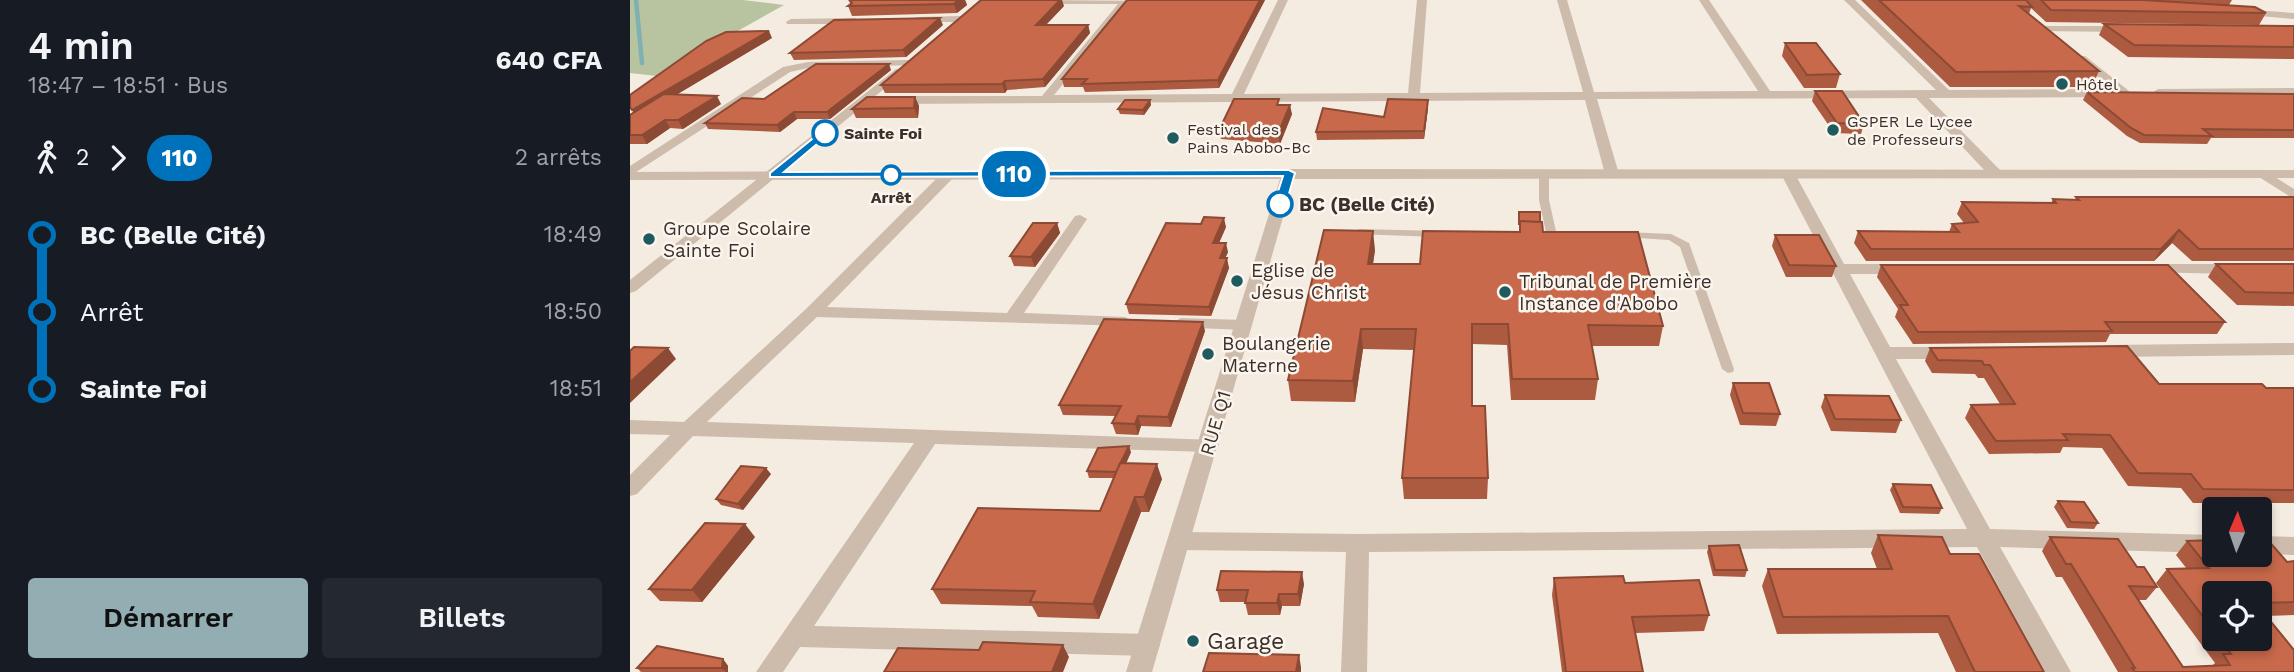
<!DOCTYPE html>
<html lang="fr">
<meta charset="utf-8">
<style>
body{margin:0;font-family:"Work Sans",sans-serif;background:#242831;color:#f1f3f6;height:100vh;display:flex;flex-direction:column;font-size:26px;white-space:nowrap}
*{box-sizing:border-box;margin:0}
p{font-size:23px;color:#9ea1a6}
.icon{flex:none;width:38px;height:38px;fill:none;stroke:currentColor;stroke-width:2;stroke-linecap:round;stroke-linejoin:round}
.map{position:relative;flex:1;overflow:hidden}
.side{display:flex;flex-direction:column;background:#171b24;width:630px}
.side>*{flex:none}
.badge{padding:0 14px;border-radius:23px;font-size:24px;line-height:46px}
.needle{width:46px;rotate:2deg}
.controls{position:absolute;left:1572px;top:497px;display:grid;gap:14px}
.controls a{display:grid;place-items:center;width:70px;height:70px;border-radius:7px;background:#171b24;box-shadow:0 4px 10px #0003;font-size:35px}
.map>.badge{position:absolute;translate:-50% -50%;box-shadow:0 0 0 4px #fff}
.legs{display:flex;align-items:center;gap:10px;height:77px;padding:0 28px;font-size:23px}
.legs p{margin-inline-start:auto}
.summary{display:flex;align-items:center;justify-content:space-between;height:119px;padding:0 28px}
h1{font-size:38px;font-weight:600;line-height:52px}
.cta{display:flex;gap:14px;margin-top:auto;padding:14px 28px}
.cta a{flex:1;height:80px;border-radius:7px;background:#92aeb2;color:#111;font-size:28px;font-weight:600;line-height:80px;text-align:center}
.cta a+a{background:#242831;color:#f1f3f6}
ul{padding:0 28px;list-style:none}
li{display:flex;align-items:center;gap:24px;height:77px;font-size:26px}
li i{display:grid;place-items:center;width:10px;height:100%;margin:0 9px;background:currentColor}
li i::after{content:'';width:18px;height:18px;margin:-9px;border:5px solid;border-radius:50%;background:#171b24}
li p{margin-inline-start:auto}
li:first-child i{background:linear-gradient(#0000 50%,currentColor 0)}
li:last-child i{background:linear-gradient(currentColor 50%,#0000 0)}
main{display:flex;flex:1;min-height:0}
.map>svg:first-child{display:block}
.green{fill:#b8c4a0}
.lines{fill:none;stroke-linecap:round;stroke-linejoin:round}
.stream{stroke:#7fb0b2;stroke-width:4.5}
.service{fill:#cdbbac;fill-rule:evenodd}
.minor{fill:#cdbbac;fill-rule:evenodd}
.tertiary{fill:#cdbbac;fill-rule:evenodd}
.wall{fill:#ac5a40;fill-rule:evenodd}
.shaded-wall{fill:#8c4a34}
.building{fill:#c8694b;stroke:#8c4a34;stroke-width:2}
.line-1{fill:#0072bc;stroke:#fff;stroke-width:2}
.poi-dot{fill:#1f5a5e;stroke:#fbf5ee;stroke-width:2.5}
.stop-1-dot{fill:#fff;stroke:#0072bc;stroke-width:3.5}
.labels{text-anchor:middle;stroke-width:5;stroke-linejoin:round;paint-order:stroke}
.far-poi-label{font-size:16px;fill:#3b302b;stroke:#fbf5ee;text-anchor:start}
.far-stop-label{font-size:16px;font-weight:bold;fill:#3b302b;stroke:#fbf5ee;text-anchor:start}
.stop-label{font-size:19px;font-weight:bold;fill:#3b302b;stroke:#fbf5ee;text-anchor:start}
.poi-label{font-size:19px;fill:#3b302b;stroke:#fbf5ee;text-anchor:start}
.street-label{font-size:19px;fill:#3b302b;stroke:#fbf5ee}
.near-poi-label{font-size:23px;fill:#3b302b;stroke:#fbf5ee;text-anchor:start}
</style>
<main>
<section class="side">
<div class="summary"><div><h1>4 min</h1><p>18:47 – 18:51 · Bus</p></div><b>640 CFA</b></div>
<div class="legs"><svg class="icon" aria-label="walk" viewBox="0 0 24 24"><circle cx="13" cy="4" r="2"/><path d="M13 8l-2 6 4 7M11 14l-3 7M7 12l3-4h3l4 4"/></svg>2<svg class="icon" aria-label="forward" viewBox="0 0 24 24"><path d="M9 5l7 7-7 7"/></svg><b class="badge" style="background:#0072bc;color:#fff">110</b><p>2 arrêts</p></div>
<ul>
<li><i style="color:#0072bc"></i><b>BC (Belle Cité)</b><p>18:49</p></li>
<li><i style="color:#0072bc"></i><span>Arrêt</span><p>18:50</p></li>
<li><i style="color:#0072bc"></i><b>Sainte Foi</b><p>18:51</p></li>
</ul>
<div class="cta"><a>Démarrer</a><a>Billets</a></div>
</section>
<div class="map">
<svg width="1664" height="672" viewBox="0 0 1664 672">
<rect width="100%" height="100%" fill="#f4ebe1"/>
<path class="green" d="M0,0H113L154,5L27,76L0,73Z"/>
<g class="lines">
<path class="stream" d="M6,0L12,63"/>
<path class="service" d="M914,172L919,175V200L927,236L922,239L907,237L906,235L907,233L916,232L909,200V175Z
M729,229L808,231L813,234L808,237L725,234L724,232Z
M996,232L1041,234L1059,243L1104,369L1103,372L1098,373L1092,369L1050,247L1039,240L992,237L991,235L992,233Z"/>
<path class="minor" d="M406,0L524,1L519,4H499L424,95L602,94L648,0H658L614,94L778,93L787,0H797L790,93L953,92L927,0H937L964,92L1128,91L1069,0H1079L1140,91L1306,90L1214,0H1225L1319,90L1479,89L1485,93L1479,97L1299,98L1370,170L1372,173L1365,177L1360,176L1286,98L967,99L989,174L982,178L975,174L955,100L261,104L255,100L261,96H412L488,4H410Z
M1611,9L1664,13V19L1608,14V10Z
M288,17L330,16L335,19L330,22H284V18Z
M161,19L225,18L230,21L225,24H157L156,22Z
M1413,26H1494L1499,29L1494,32L1409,31V27Z
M1447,56H1455L1499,91V95H1491L1447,60Z
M279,60L283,61V65L178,68L160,72L0,176V166L153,67L178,62Z
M266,69L276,71L6,291L0,293V280Z
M1664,88V96L1528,97L1522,93L1528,89Z
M1158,170L1165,174L1214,264H1272L1280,269L1272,274H1220L1260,347H1320L1329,353L1320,359H1266L1360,529L1584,535V553L1370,547L1441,672H1415L1347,547L739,552L737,672H711L716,552L549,550L541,547L538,541L541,535L549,532L728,534L1337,529L1151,174Z
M1634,170L1664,189V199L1629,177L1627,174Z
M318,171L325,175L323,178L197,307L377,313L445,216L450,215L457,219L394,313L495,317L504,322L501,326L187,317L77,422L586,440L589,445L586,450L579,452L305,444L184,626L518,634L527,637L530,645L527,653L518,656L170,647L153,672H126L284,443L63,436L7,494L0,496V475L40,435L0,434V420L54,422L177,308L313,172Z
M1521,264H1605L1613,269L1605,274L1515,272L1513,269L1515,266Z
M551,318L613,320L622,325L613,330L545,327L542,323Z
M1664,343V355L1477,357L1468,351L1477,345Z
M1629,536L1664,537V555L1629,554Z"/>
<path class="tertiary" d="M659,169L1664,170V178L664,179L522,672H496L650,179L0,180V172Z"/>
</g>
<path class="wall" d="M218,0H335L337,5L327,13L222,16L218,6L221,4Z
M635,0L589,88L455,92L453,87H434L432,79Z
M1231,0H1396L1397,1V0H1602L1599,5L1636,13L1629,25L1416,22L1401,8L1399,14L1469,71L1462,87H1320Z
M434,6L416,25H458L460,33L415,87L377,90L375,93H255L251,85Z
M1474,24L1664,26V59L1498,57L1469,35Z
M313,25L276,57L164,60L160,53Z
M142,38L46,95L91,104L53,129L40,128L17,144H0V115L4,113L0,108Z
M1155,43L1210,74L1206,88H1174L1152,56Z
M261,70L200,119H167L150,132L78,129L75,123L134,99Z
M1185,91L1234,124L1231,134L1204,133L1182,101Z
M1457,92L1664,94V138H1581L1577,144L1510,143L1497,136L1453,100Z
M285,97L289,106L288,118H226L222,109Z
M520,100L521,105L514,115L490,114L488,109Z
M798,100V108L794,139L687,140L686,132L754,117Z
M650,105L662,114L650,144L591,139L589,130Z
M1446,197H1664V261H1562L1542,243L1524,261H1236L1224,243L1228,231L1319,232L1322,224L1334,223L1327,214L1332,202L1421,203L1423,199L1445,200Z
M889,212L910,222L913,232L1033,326L1029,346H962L968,379L965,400H881L877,345L842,344V406L858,478L857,499H774L772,478L784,350L733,349L725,402L661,401L658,380L745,250L743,264H790L889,232Z
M427,223L430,233L405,267L384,266L380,256Z
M596,227L589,243L598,252L595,258L599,268L581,316L499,314L496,304Z
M1145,235L1206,266L1202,277H1156L1142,246Z
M1586,264H1664V306L1607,305L1578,277Z
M1251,265L1595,322L1587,334H1480L1476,342L1283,344L1265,317L1268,309L1247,277Z
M575,331L541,427L511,426L508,435L486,434L482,423L486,416L433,415L429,405Z
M1300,348L1529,384L1636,388H1664V503H1563L1551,488L1498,486L1472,448L1433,447L1430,453L1359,454L1335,418L1341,405L1370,404L1354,378H1348L1345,374L1302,373L1295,361Z
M1103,383L1150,414L1146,426L1110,425L1100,395Z
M1195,395L1271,420L1266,433L1201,431L1191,407Z
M501,452L496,463L532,479L519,512H511L469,619L408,617L402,606L311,604L302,589L470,511L484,478H459L457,471Z
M141,474L113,510L91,505L86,499Z
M1263,484L1312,508L1309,514L1270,513L1260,490Z
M1428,501L1468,523L1464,529L1437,528L1424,507Z
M1248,535L1320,554L1414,672H1326L1308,633L1147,634L1132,586L1138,569H1247L1241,553Z
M125,537L72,602L30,601L19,589Z
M1420,537L1507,567L1527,587L1516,600H1509L1553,667L1582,666L1585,663L1526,583L1537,569H1557L1546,555L1557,541L1657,562L1664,561V615L1636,616L1664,672H1488L1432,577H1426L1412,551ZM1584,593H1629V639H1584Z
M1079,546L1117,570L1115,577L1083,576L1077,552Z
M924,578L995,583L1079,615L1074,631L1005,633L1013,672H932L922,595Z
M674,584L670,606H652L650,615H618L615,602H590L587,590Z
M93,659L98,666V672H11L7,668Z"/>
<path class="shaded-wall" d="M328,0H335L337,5L327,13L324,4Z
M430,0H432L434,6L408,33L406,25Z
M630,0H635L589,88L588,80Z
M310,18L313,25L276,57L273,50Z
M458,25L460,33L415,87L413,79Z
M139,31L142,38L7,118L2,110Z
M259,64L261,70L200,119L197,112Z
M375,81L377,90L375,93L372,84Z
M87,96L91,104L53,129L48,120Z
M285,97L289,106L288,118L284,108Z
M520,100L521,105L514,115L513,110Z
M798,100V108L794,139V131Z
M660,105L662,114L650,144L648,134Z
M164,112L167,119L150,132L147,125Z
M35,120L40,128L17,144L12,135Z
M594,218L596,227L585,252L583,243Z
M427,223L430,233L405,267L401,257Z
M1549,230L1542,243L1524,261L1531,249Z
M743,231L745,250L740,283L738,264Z
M596,243L598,252L591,268L590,258Z
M597,258L599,268L581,316L579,307Z
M573,322L575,331L541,427L538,417Z
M731,329L733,349L725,402L723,381Z
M38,348L46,359L0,403V382Z
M508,416L511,426L508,435L505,424Z
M499,446L501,452L490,478L488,472Z
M527,464L532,479L519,512L514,497Z
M136,468L141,474L113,510L108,504Z
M505,497L511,512L469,619L463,604Z
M115,524L125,537L72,602L62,590Z
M672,572L674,584L670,606L668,594Z
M649,594L652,606L650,615L647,603Z
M433,645L439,657L433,672H422Z
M669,655L671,667V672H666Z
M93,659L98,666V672H96L92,668Z"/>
<path class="building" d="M220,0H328L324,4L218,6L222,3Z
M351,0H430L406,25H458L413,79L375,81L372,84L251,85Z
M497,0H630L588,80L452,84L457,79H432Z
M1249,0H1396L1402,7L1389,6L1469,71L1326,72Z
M1411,0H1513L1625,7L1636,13L1421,10Z
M310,18L273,50L160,53L204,20Z
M1474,24L1664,26V47L1504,45Z
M139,31L2,110L0,107V95L76,41L96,32Z
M1155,43H1186L1210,74L1177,75Z
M186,64H259L197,112H164L147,125L75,123L112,98L134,99Z
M1185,91H1212L1234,124L1207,123Z
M1457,92L1664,94V130L1573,129L1582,136L1514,135L1501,128Z
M34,94L87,96L48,120H35L12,135H0V115Z
M237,97H285L284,108L222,109Z
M604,99H649L647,105H660L648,134L589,130Z
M758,99L798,100L794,131L686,132L693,108L754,117Z
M495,100H520L513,110L488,109Z
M1446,197H1664V249H1569L1549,230L1531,249H1241L1228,231L1329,232L1322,224L1348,222L1332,202L1426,203L1423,199L1449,200Z
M889,212H910V222L890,221V224H889Z
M574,217L594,218L583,243H596L590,258H597L579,307L496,304L536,223L571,224Z
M890,221L912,222L913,232H1008L1033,326L958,325L968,379H882L878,324H842V406H855L858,478H772L786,329H731L723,381L658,380L694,230L743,231L738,264H790L793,231L890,232Z
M403,223H427L401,257L380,256Z
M1145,235H1189L1206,266L1159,265Z
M1586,264H1664V293L1615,292Z
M1251,265H1538L1595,322H1475L1482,331L1288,332L1270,305H1278Z
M474,319L573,322L538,417L508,416L505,424L482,423L491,406L429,405Z
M1497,346L1529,384H1632L1636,388H1664V490L1573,489L1561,474L1508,473L1480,435L1433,434L1438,440L1366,441L1341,405L1385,404L1360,365H1354L1352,361L1308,360L1300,348Z
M4,347L38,348L0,382V351Z
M1103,383H1139L1150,414L1113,413Z
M1195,395L1259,396L1271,420L1205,419Z
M499,446L486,472L457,471L468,448Z
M490,463L527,464L514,497H505L463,604L400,602L405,591L302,589L348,508L470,511Z
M111,466L136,468L108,504L86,499Z
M1263,484L1301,485L1312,508L1273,507Z
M1428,501L1454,502L1468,523L1441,522Z
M75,523L115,524L62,590L19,589Z
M1248,535L1312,537L1320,554H1349L1414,672H1345L1318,616L1153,617L1138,569H1262Z
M1420,537L1488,539L1507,567H1514L1527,587L1499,586L1553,667L1600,665L1593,654H1601L1590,639H1629V607L1664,650V672H1505L1502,668H1505L1441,564H1436Z
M1629,539H1637L1657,562L1664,561V602L1629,603V593H1584V631L1537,569L1579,568L1557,541L1584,540V555H1629Z
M1109,545L1117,570H1085L1079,546Z
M591,571L672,572L668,594H649L647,603H615L618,590H587Z
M993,576L995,583L1069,580L1079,615L1002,617L1013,672H936L924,578Z
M353,642L433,645L422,672H254L268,648L349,650Z
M27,646L93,659L92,668H7Z
M579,653L669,655L666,672H573Z"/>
<path class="line-1" d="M192,131L200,133L154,172L659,170L665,173L656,204L650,208L644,204L653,176L140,177V173Z"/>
<g class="poi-dot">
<circle cx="1432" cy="84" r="7"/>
<circle cx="1203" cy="130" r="7"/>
<circle cx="543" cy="138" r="7"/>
<circle cx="19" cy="239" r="7"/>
<circle cx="607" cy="281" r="7"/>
<circle cx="875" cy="292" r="7"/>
<circle cx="578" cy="354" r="7"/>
<circle cx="563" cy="641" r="7"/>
</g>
<g class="stop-1-dot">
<circle cx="195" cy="133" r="12"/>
<circle cx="261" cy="175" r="9"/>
<circle cx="650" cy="204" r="12"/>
</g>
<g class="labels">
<g class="far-poi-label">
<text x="1446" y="90">Hôtel</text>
<text x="1217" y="127">GSPER Le Lycee<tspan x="1217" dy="18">de Professeurs</tspan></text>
<text x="557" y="135">Festival des<tspan x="557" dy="18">Pains Abobo-Bc</tspan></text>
</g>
<g class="far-stop-label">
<text x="214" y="139">Sainte Foi</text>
<text x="261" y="203" text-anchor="middle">Arrêt</text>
</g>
<g class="stop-label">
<text x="669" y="211">BC (Belle Cité)</text>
</g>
<g class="poi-label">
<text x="33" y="235">Groupe Scolaire<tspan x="33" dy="22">Sainte Foi</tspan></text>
<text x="621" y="277">Eglise de<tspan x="621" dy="22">Jésus Christ</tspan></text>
<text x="889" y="288">Tribunal de Première<tspan x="889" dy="22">Instance d'Abobo</tspan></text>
<text x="592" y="350">Boulangerie<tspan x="592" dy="22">Materne</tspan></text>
</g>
<g class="street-label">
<text transform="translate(585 423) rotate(-74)" y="7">RUE Q1</text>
</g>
<g class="near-poi-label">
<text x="577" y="649">Garage</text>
</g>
</g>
</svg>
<div class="controls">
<a><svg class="needle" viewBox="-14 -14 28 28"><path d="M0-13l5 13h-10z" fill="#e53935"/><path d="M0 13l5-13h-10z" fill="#9ea1a6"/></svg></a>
<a><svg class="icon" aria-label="locate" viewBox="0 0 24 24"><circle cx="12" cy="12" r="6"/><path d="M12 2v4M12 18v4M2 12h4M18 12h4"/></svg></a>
</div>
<b class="badge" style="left:384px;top:174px;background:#0072bc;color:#fff">110</b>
</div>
</main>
